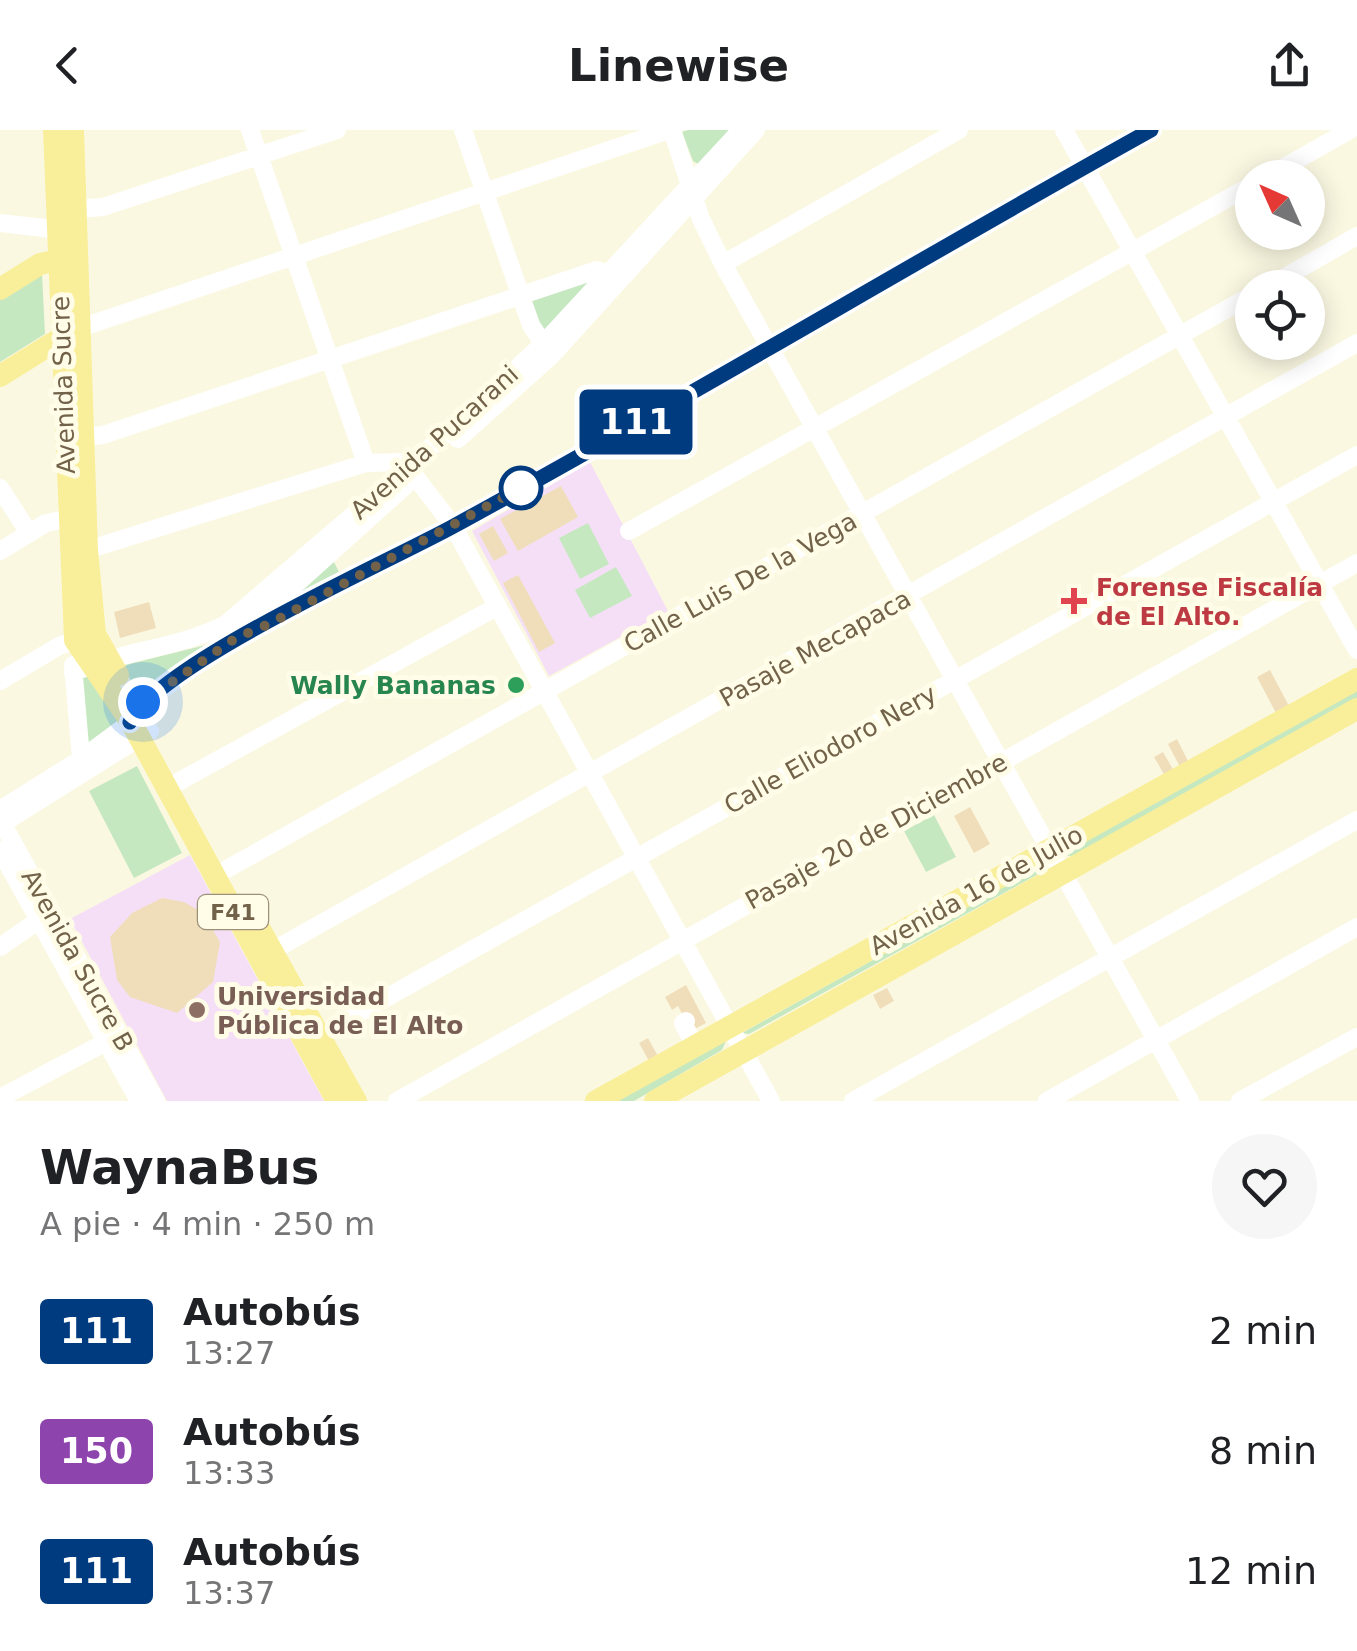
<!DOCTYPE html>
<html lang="es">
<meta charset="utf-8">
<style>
body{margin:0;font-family:"DejaVu Sans",sans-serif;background:#f6f6f6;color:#202124;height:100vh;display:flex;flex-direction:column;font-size:38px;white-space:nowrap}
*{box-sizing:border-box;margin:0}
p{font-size:32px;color:#757577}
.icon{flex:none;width:55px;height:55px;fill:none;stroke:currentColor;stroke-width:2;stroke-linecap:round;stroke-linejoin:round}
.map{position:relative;height:971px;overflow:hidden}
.drawer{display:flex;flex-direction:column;background:#fff;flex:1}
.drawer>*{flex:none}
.badge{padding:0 20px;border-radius:8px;font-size:35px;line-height:65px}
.needle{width:65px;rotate:315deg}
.tools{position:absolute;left:1235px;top:30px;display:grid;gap:20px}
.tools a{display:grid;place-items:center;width:90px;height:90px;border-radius:50%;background:#fff;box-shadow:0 5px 25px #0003;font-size:50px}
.you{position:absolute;width:50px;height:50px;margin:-25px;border:8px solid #fff;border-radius:50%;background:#1a73e8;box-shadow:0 0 0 15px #1a73e833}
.map>.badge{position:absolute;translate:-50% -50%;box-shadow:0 0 0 5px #fff}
.round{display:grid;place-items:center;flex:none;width:105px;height:105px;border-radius:52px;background:#f6f6f6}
.overview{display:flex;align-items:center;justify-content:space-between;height:170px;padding:0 40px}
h1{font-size:48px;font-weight:700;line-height:75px}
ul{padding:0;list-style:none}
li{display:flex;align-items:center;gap:30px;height:120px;padding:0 40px}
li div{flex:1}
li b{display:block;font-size:38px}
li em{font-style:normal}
li .badge{min-width:110px;font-weight:700;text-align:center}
header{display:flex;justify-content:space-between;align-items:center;height:130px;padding:0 40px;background:#fff;font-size:45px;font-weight:700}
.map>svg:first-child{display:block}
.education{fill:#f5dff7}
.green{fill:#c6e8c1}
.building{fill:#f0deba}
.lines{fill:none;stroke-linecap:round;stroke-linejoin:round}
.minor{stroke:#fff;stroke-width:18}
.major{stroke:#f9ef9b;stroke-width:22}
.line-casing{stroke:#fff;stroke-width:22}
.line{stroke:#003b80;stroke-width:15}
.walk{stroke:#726249;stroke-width:10;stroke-dasharray:0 18}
.stop-dot{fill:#fff;stroke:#003b80;stroke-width:5}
.health-dot{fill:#e0444e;stroke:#fffce7;stroke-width:4}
.leisure-dot{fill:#2e9e5b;stroke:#fffce7;stroke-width:4}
.education-dot{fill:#8d6e63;stroke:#fffce7;stroke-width:4}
.labels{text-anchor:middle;stroke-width:10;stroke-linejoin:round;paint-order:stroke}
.shield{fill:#fffce7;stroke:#9c9078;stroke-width:2.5}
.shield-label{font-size:22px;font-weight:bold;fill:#726249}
.street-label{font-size:25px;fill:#726249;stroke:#fffce7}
.health-label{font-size:25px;font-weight:bold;fill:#be3a42;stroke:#fffce7;text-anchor:start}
.leisure-label{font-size:25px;font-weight:bold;fill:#27864d;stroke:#fffce7;text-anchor:end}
.education-label{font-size:25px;font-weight:bold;fill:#785e54;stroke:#fffce7;text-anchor:start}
</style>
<header><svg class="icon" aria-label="back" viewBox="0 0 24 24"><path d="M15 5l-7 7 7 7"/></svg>Linewise<svg class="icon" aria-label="share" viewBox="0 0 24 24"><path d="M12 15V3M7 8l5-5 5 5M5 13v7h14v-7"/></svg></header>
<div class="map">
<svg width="1357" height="971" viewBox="0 0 1357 971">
<rect width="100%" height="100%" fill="#fbf8e2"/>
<path class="education" d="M590,332L668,481L549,546L472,401Z
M190,725L324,971H167L70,789Z"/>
<path class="green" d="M688,0H733L700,35L693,31L682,2Z
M42,144L45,204L0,232V167Z
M591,150L546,202L542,199L532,171L537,167Z
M588,393L609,434L580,449L559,408Z
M332,428L342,448L263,494Z
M616,437L632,466L590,488L575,460Z
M218,512L140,563L124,540L125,535Z
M88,544L119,590L86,615L81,547Z
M1357,554V572L1075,727L1066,725L1064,719Z
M137,636L182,723L134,748L89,661Z
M934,685L956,727L926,742L904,701Z
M1041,736L1040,743L749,904L742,903Z
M726,911L722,920L634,971H601Z"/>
<path class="building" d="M561,356L578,387L518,421L500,389Z
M493,396L508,423L494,431L479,404Z
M518,445L555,513L539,522L503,453Z
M149,472L156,498L120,508L114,482Z
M1270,540L1289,576L1276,583L1257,547Z
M1177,609L1189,633L1180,637L1168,614Z
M1163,622L1174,641L1165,646L1154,627Z
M970,677L990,714L974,723L954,686Z
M162,768L184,772L203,783L220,812L213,852L177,883L130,867L117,850L110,807L132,783Z
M686,855L706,893L691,901L678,876L672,880L665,867Z
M887,858L894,871L880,879L873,865Z
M648,908L659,928L650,933L639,913Z"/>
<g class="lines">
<path class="minor" d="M250,0L366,333
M463,0L531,195L548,221
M672,0L701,89L723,134L1190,971
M1064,0L1357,520
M1265,48L1350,0
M75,79L103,77L337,0
M0,93L69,101
M723,134L959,0
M1266,158L1357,106
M80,198L669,0
M83,307L103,305L597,140L606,144
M458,309L552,225L756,0
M0,358L29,403
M629,401L1252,55
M87,420L366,333L404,332L453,396L771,971
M0,421L46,393L67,389
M246,499L405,356
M73,535L82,639
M73,543C122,520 178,519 226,494L409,337L542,215L741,0
M0,551L59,516L88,506
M178,652L498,476
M0,680L81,629L131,592L143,572L236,508L453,396L1151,0
M0,689L156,971
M0,695L150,601
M0,720L139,971
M227,739L1252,165
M0,817L39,790
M272,821L1357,213
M686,891L683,893L695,916
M309,911L1357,325
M0,968L106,912
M397,971L1357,433
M853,971L1357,690
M1047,971L1357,797
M1240,971L1357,907"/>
<path class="major" d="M54,0L75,510L131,592L337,971
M73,0L87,420L95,504L118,545
M0,159L40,134L73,127
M0,246L69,203
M248,778L356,971
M596,971L1357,549
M655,971L1357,579"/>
</g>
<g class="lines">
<defs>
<path id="line" d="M130,592C161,533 384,434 452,397C687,269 917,130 1151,0"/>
</defs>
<use href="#line" class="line-casing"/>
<use href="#line" class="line"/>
<path class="walk" d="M143,572L236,508L269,494L521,358"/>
</g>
<circle class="stop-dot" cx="521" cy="358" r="20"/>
<path class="health-dot" d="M1069 456h10v10h10v10h-10v10h-10v-10h-10v-10h10z"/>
<circle class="leisure-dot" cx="516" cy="555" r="10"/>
<circle class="education-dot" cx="197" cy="880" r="10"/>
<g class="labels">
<rect class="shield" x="198" y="765" width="70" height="34" rx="8"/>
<g class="shield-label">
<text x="233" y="790">F41</text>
</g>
<g class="street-label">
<text transform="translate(63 255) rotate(-92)" y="9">Avenida Sucre</text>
<text transform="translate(434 312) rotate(-42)" y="9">Avenida Pucarani</text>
<text transform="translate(740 452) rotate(-29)" y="9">Calle Luis De la Vega</text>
<text transform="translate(815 518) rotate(-29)" y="9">Pasaje Mecapaca</text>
<text transform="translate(830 619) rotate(-29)" y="9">Calle Eliodoro Nery</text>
<text transform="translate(876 701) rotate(-29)" y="9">Pasaje 20 de Diciembre</text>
<text transform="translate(976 760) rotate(-29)" y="9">Avenida 16 de Julio</text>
<text transform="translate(78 830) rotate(61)" y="9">Avenida Sucre B</text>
</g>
<g class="health-label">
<text x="1096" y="466">Forense Fiscalía<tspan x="1096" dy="29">de El Alto.</tspan></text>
</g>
<g class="leisure-label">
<text x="496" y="564">Wally Bananas</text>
</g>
<g class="education-label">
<text x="217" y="875">Universidad<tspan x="217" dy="29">Pública de El Alto</tspan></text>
</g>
</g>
</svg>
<div class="tools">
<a><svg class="needle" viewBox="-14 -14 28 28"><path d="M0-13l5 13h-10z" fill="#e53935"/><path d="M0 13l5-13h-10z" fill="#757577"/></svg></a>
<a><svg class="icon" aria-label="locate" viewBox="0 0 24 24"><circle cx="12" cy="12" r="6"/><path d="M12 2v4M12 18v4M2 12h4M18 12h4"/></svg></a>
</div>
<div class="you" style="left:143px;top:572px"></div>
<b class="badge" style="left:636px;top:292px;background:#003b80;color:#fff">111</b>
</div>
<section class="drawer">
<div class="overview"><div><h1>WaynaBus</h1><p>A pie · 4 min · 250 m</p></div><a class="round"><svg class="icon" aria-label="heart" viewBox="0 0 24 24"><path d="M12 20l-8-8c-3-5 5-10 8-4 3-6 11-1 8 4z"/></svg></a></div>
<ul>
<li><span class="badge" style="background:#003b80;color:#fff">111</span><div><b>Autobús</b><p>13:27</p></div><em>2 min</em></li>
<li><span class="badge" style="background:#8e44ad;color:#fff">150</span><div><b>Autobús</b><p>13:33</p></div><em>8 min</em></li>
<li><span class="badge" style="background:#003b80;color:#fff">111</span><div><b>Autobús</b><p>13:37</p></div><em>12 min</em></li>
</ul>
</section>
